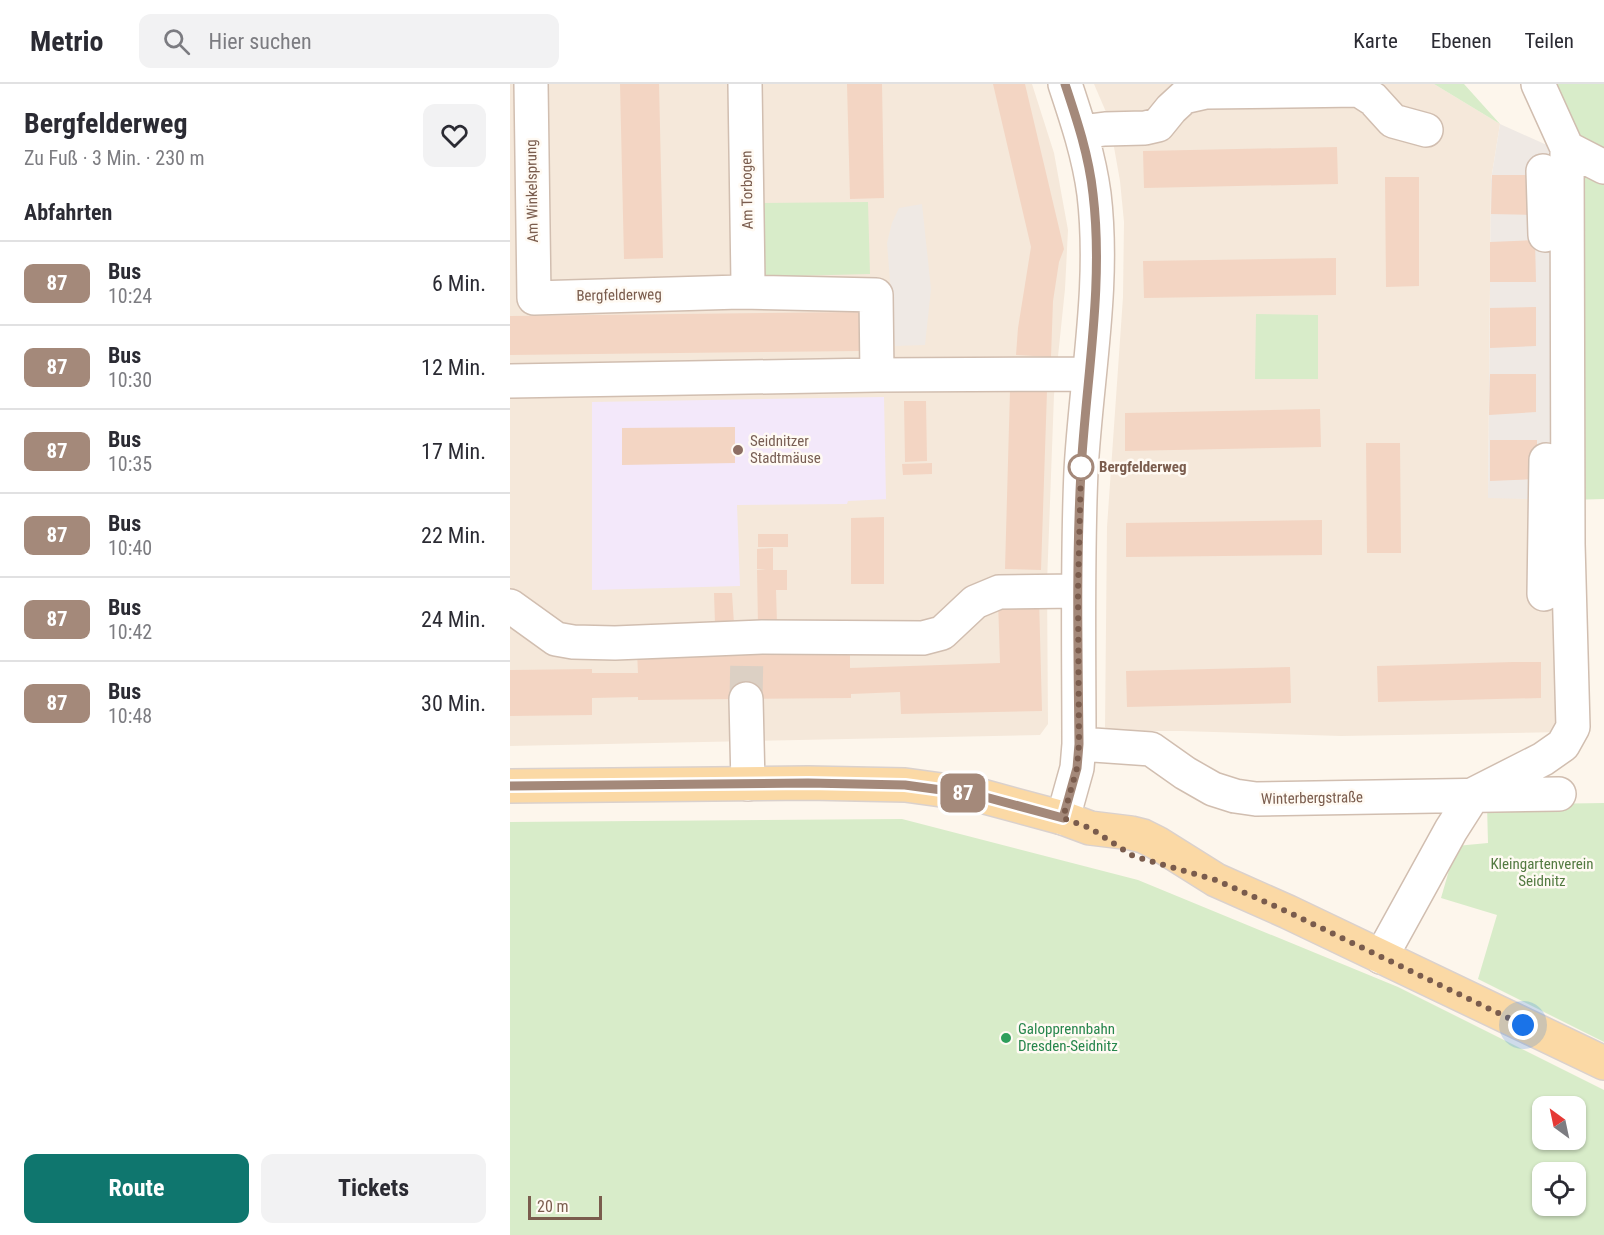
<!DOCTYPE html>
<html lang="de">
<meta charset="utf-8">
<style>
body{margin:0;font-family:"Roboto Condensed",sans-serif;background:#f2f2f3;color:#2b2b33;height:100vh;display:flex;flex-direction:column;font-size:22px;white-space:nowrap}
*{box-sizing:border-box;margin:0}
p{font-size:20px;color:#7c7c81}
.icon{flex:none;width:33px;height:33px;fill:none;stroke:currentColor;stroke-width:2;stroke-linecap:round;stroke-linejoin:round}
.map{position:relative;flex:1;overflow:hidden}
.sheet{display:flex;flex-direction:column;background:#fff;width:510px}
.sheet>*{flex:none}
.badge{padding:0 12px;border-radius:9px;font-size:21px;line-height:39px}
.needle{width:39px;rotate:327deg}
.controls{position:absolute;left:1022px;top:1012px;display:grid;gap:12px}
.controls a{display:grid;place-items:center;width:54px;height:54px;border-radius:12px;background:#fff;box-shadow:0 2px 4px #0004;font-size:30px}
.scale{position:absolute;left:18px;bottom:15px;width:74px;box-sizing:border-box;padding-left:6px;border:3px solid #7a5c4d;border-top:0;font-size:16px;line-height:21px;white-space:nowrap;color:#7a5c4d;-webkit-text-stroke:4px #fffaf3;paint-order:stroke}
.you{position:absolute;width:30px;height:30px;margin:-15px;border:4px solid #fff;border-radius:50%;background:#1a73e8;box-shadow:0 0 0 9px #1a73e833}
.map>.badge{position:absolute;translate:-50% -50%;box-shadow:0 0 0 3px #fff}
h2{padding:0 24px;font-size:22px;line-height:54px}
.round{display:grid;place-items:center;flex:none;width:63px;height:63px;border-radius:12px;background:#f2f2f3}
.overview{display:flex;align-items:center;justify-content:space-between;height:102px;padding:0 24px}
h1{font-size:28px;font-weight:700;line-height:45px}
.button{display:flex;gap:12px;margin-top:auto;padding:12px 24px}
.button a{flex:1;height:69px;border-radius:12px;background:#0f766e;color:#fff;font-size:24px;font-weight:700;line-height:69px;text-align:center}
.button a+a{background:#f2f2f3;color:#2b2b33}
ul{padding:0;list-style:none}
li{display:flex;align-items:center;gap:18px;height:84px;padding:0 24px;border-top:2px solid #e1e1e2}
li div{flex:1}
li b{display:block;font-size:22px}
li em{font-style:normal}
li .badge{min-width:66px;font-weight:700;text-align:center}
header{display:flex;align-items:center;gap:36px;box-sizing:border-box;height:84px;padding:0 30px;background:#fff;border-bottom:2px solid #e1e1e2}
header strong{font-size:28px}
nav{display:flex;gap:33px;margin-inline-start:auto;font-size:21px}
.search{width:420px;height:54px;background:#f2f2f3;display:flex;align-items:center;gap:15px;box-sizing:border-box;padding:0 21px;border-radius:12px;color:#7c7c81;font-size:22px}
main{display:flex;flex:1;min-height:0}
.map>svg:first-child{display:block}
.residential{fill:#f5e8da}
.industrial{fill:#efe9e4}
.education{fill:#f3e8fa}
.green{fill:#d8ecc9;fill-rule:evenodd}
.building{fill:#f3d5c3}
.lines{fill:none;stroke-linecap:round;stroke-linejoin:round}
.minor-tunnel{stroke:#dcd0c4;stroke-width:33;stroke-dasharray:33 16;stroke-linecap:butt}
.minor-casing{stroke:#d1beb0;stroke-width:36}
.major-casing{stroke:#dad1cd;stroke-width:36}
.minor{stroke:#fff;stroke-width:33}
.major{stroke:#fbd9a5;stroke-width:33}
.line-casing{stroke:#fff;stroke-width:14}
.line{stroke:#a4897a;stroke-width:9}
.walk{stroke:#7a5c4d;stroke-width:6;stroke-dasharray:0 10.8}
.education-dot{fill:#8d6e63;stroke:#fffaf3;stroke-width:2}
.stop-dot{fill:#fff;stroke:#a4897a;stroke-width:3}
.leisure-dot{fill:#2e9e5b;stroke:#fffaf3;stroke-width:2}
.labels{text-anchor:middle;stroke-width:5;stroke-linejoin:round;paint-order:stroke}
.street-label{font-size:15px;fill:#7a5c4d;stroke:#fffaf3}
.education-label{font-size:15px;fill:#785e54;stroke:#fffaf3;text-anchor:start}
.stop-label{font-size:15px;font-weight:bold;fill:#7a5c4d;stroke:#fffaf3;text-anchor:start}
.park-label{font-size:15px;fill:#537a41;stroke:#fffaf3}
.leisure-label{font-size:15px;fill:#27864d;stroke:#fffaf3;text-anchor:start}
</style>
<header>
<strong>Metrio</strong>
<div class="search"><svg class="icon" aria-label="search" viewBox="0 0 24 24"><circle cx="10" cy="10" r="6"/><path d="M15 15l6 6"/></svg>Hier suchen</div>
<nav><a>Karte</a><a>Ebenen</a><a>Teilen</a></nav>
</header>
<main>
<section class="sheet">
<div class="overview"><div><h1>Bergfelderweg</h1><p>Zu Fuß · 3 Min. · 230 m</p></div><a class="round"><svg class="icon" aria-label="heart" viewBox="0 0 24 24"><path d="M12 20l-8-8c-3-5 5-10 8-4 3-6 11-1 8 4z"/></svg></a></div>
<h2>Abfahrten</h2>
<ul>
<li><span class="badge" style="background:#a4897a;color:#fff">87</span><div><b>Bus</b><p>10:24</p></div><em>6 Min.</em></li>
<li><span class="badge" style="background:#a4897a;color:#fff">87</span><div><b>Bus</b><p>10:30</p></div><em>12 Min.</em></li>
<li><span class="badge" style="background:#a4897a;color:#fff">87</span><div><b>Bus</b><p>10:35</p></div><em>17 Min.</em></li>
<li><span class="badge" style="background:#a4897a;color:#fff">87</span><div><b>Bus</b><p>10:40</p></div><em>22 Min.</em></li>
<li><span class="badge" style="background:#a4897a;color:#fff">87</span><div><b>Bus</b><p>10:42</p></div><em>24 Min.</em></li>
<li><span class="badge" style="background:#a4897a;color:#fff">87</span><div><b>Bus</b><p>10:48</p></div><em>30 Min.</em></li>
</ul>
<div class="button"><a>Route</a><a>Tickets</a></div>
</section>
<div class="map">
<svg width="1094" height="1151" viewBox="0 0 1094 1151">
<rect width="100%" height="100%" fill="#fdf6ec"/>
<path class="residential" d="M0,0H522L544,69L558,146L555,205L544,311L537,499L538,640L530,651L0,662Z
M584,0H924L990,40L981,96L978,413L1059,416L1053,648L831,652L671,647H598L595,643L597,443L613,213L614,138L610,97L599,35Z"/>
<path class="industrial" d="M990,40L1048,66L1059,416L978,414L981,96Z
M412,120L421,205L415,261L385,262L377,159L382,139L389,124Z"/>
<path class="education" d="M374,313L376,415H380L338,417L337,420L227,421L230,502L82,506V318Z"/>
<path class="green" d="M924,0H954L990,40Z
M1045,0H1094V415L1059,416Z
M358,118L360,190L246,193L244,119Z
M746,230L808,231V295H745Z
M1094,719V958L968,895L987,831L931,814L946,762L978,759L977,721Z
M392,735L628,796L888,903L1094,1006V1151H0V738ZM1032,1023H1065V1056H1032ZM1032,1089H1065V1122H1032Z"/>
<path class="building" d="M110,0H149L153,174L114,175Z
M337,0H372L374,114L340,115Z
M483,0H515L554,165L549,178L543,217L541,273L506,271L508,244L521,163Z
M827,63L828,100L634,104L633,67Z
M982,91H1024V131L981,130Z
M875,93H909V202L876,203Z
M1025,156L1026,198H980V158Z
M826,174V211L634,214L633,177Z
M1026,223V262L980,264V224Z
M349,228V267L0,271V232Z
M980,290H1026V328L979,331Z
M500,306L537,307L531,486L495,485Z
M394,317H416L417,377L395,378Z
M810,325L811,363L615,367V329Z
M225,343V379L112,381V344Z
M980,356H1027V395L980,397Z
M856,359H890L891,469H857Z
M422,379V390L393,391L392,380Z
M374,433V500H341V434Z
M812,436V471L616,473V439Z
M248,450H278V463H248Z
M263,464V486H277V506H266L267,540L248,541L247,486H256L247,485V465Z
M204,509H222L224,540H205Z
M529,514L532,627L391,630L390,608L341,610V614L128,616V613L82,614V631L0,632V586L82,585V589H128L127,568L340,566V584L490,579L488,516Z
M1003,578H1031V614L868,618L867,582Z
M780,583L781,619L617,623L616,587Z"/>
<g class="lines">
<path class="minor-tunnel" d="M236,615L237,567"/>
<defs>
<path id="minor" d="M21,0L24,214L230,208L366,211L367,291
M571,48L595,45L635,44L648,41L661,25L674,13L696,8L849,6L863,15L883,37L916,46
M1057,64L1094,83
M1033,87L1035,151
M230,208L236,204L238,199L235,0
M0,297L367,291L579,290
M1034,510L1036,376
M0,522L46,555L63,558L105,559L252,553L413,554L432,549L465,518L489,508L568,507
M236,615L238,700
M569,660L641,665L675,689L703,705L725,712L746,715L1049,710
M553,734L567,684L569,660C569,569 567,478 571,387C576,295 595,202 584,110C579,72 567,36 555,0
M871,873L941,746L964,710L1033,675L1053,661L1063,643L1058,460L1057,64L1028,0"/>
<path id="major" d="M0,702L298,699L395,701L468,711L553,734L580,744L621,749L633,752L647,759L706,796L778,828L1094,979"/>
</defs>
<use href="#minor" class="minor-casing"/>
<use href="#major" class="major-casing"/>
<use href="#minor" class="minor"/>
<use href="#major" class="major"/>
</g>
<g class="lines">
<defs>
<path id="line" d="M0,702L298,699L395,701L468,711L553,734L567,684L569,660C568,569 566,478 571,387C576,295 594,202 583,110C579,72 567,36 555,0"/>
</defs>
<use href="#line" class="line-casing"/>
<use href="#line" class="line"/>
<path class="walk" d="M571,383L568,507L569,660L567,684L553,734L580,744L623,772L706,796L778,828L1013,941"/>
</g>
<circle class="education-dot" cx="228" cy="366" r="6"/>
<circle class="stop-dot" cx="571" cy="383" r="12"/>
<circle class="leisure-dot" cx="496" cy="954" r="6"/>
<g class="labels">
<g class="street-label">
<text transform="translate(237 106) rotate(-91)" y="5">Am Torbogen</text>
<text transform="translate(22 107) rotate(-91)" y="5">Am Winkelsprung</text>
<text transform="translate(109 211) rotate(-1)" y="5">Bergfelderweg</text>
<text transform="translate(802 714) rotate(-1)" y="5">Winterbergstraße</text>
</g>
<g class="education-label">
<text x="240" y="362">Seidnitzer<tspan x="240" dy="17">Stadtmäuse</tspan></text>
</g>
<g class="stop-label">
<text x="589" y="388">Bergfelderweg</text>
</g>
<g class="park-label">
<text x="1032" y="785">Kleingartenverein<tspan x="1032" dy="17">Seidnitz</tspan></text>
</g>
<g class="leisure-label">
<text x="508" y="950">Galopprennbahn<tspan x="508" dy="17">Dresden-Seidnitz</tspan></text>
</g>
</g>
</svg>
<div class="controls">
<a><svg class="needle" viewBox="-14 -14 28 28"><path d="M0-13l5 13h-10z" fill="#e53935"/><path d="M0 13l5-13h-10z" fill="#7c7c81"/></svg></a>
<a><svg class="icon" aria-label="locate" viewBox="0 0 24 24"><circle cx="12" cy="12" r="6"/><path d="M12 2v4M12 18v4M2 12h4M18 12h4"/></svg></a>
</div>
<div class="scale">20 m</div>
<div class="you" style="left:1013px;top:941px"></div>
<b class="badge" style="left:453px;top:709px;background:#a4897a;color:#fff">87</b>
</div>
</main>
